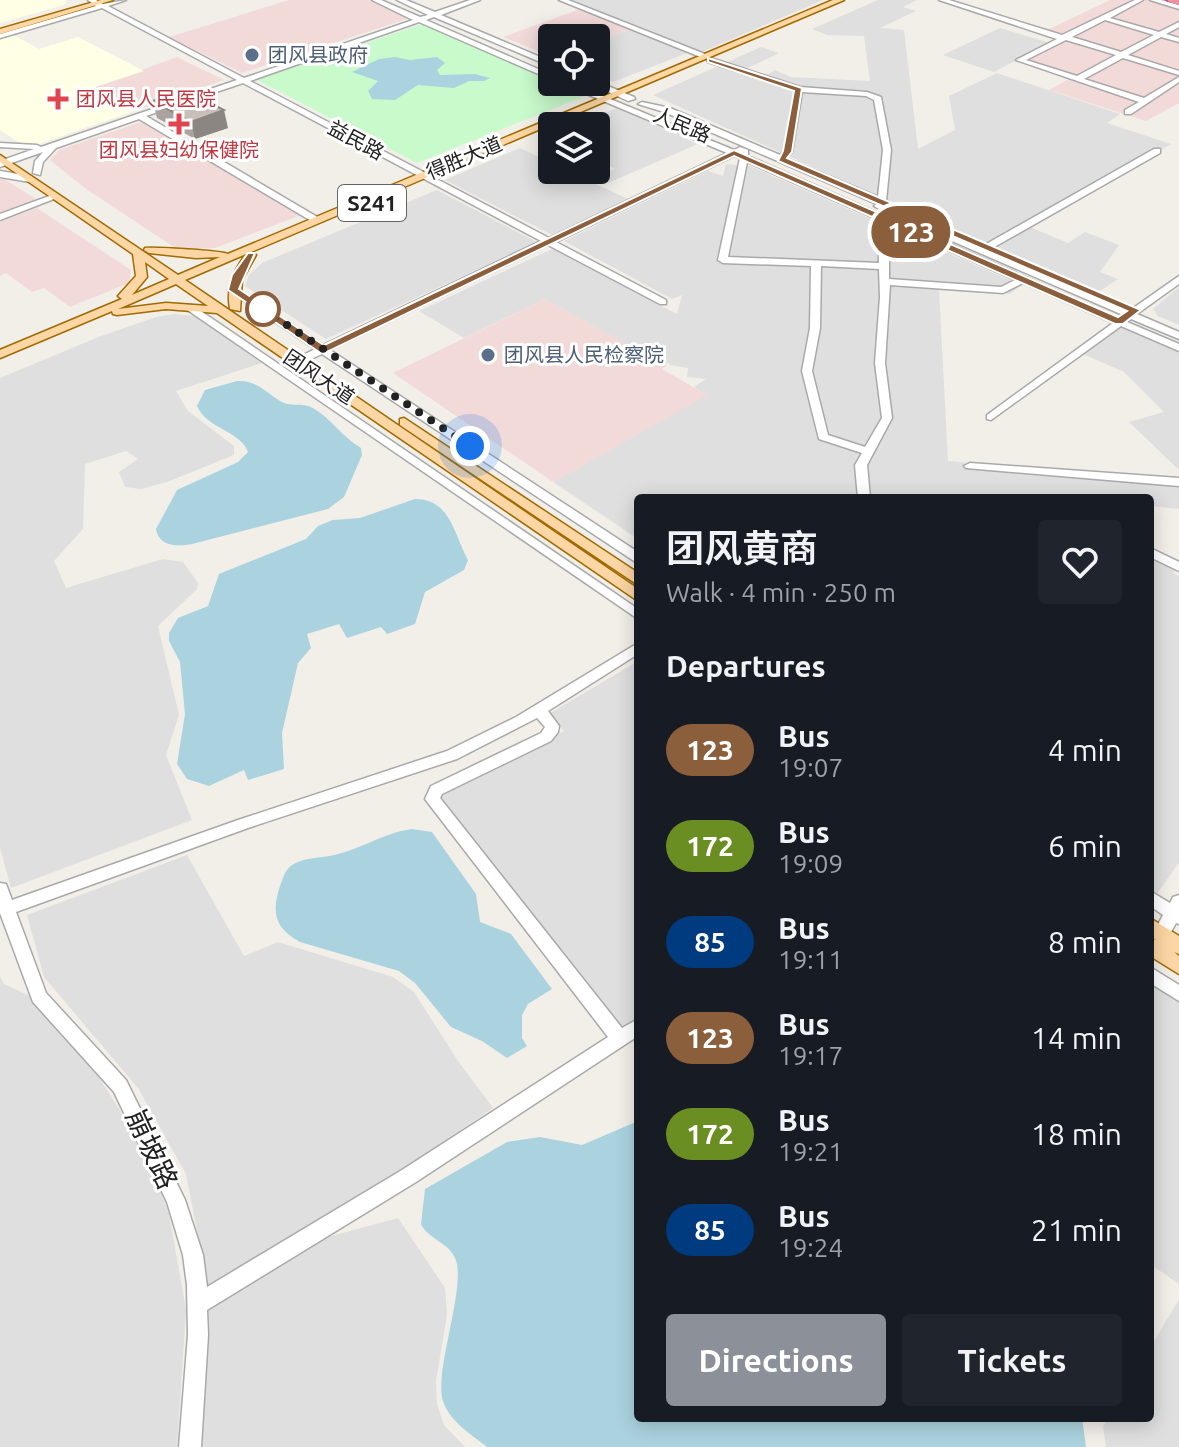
<!DOCTYPE html>
<meta charset="utf-8">
<style>
body{margin:0;font-family:Ubuntu,"Noto Sans SC",sans-serif;background:#20242c;color:#f1f3f6;height:100vh;display:flex;flex-direction:column;font-size:30px;white-space:nowrap}
*{box-sizing:border-box;margin:0}
p{font-size:26px;color:#9ea1a6}
.icon{flex:none;width:44px;height:44px;fill:none;stroke:currentColor;stroke-width:2;stroke-linecap:round;stroke-linejoin:round}
.map{position:relative;flex:1;overflow:hidden}
.side{position:absolute;left:634px;top:494px;width:520px;height:928px;display:flex;flex-direction:column;background:#171b24;border-radius:8px;box-shadow:0 4px 20px #0003}
.side>*{flex:none}
.badge{padding:0 16px;border-radius:26px;font-size:28px;line-height:52px}
.fabs{position:absolute;left:538px;top:24px;display:grid;gap:16px}
.fabs a{display:grid;place-items:center;width:72px;height:72px;border-radius:8px;background:#171b24;box-shadow:0 4px 20px #0003;font-size:40px}
.you{position:absolute;width:40px;height:40px;margin:-20px;border:6px solid #fff;border-radius:50%;background:#1a73e8;box-shadow:0 0 0 12px #1a73e833}
.map>.badge{position:absolute;translate:-50% -50%;box-shadow:0 0 0 4px #fff}
h2{padding:0 32px;font-size:30px;line-height:72px}
.round{display:grid;place-items:center;flex:none;width:84px;height:84px;border-radius:8px;background:#20242c}
.headline{display:flex;align-items:center;justify-content:space-between;height:136px;padding:0 32px}
h1{font-size:38px;font-weight:600;line-height:60px}
.action{display:flex;gap:16px;margin-top:auto;padding:16px 32px}
.action a{flex:1;height:92px;border-radius:8px;background:#8c9099;color:#fff;font-size:32px;font-weight:600;line-height:92px;text-align:center}
.action a+a{background:#20242c;color:#f1f3f6}
ul{padding:0;list-style:none}
li{display:flex;align-items:center;gap:24px;height:96px;padding:0 32px}
li div{flex:1}
li b{display:block;font-size:30px}
li em{font-style:normal}
li .badge{min-width:88px;font-weight:700;text-align:center}
.map>svg:first-child{display:block}
.residential{fill:#e0dfdf}
.commercial{fill:#f2dad9}
.education{fill:#ffffe5}
.park{fill:#c8facc}
.water{fill:#aad3df}
.lines{fill:none;stroke-linecap:round;stroke-linejoin:round}
.minor-casing{stroke:#a9a9a9;stroke-width:3}
.major-casing{stroke:#a06b00;stroke-width:3}
.highway-casing{stroke:#dc2a67;stroke-width:3}
.minor{fill:#fff;fill-rule:evenodd}
.major{fill:#fcd6a4;fill-rule:evenodd}
.highway{fill:#e892a2;fill-rule:evenodd}
.wall{fill:#aba49e}
.shaded-wall{fill:#8b8681}
.building{fill:#c7bfb8;stroke:#8b8681;stroke-width:2}
.line{fill:#8b5e3c;stroke:#fff;stroke-width:2}
.walk{stroke:#222;stroke-width:8;stroke-dasharray:0 14.4}
.service-dot{fill:#5c6f8a;stroke:#fff;stroke-width:3}
.health-dot{fill:#e0444e;stroke:#fff;stroke-width:3}
.stop-dot{fill:#fff;stroke:#8b5e3c;stroke-width:4}
.labels{text-anchor:middle;stroke-width:6;stroke-linejoin:round;paint-order:stroke}
.far-service-label{font-size:20px;fill:#4e5e75;stroke:#fff;text-anchor:start}
.far-health-label{font-size:20px;fill:#be3a42;stroke:#fff;text-anchor:start}
.far-street-label{font-size:20px;fill:#222;stroke:#fff}
.shield{fill:#fff;stroke:#646464;stroke-width:2}
.shield-label{font-size:22px;font-weight:bold;fill:#222}
.near-street-label{font-size:28px;fill:#222;stroke:#fff}
</style>
<div class="map">
<svg width="1179" height="1447" viewBox="0 0 1179 1447">
<rect width="100%" height="100%" fill="#f2efe9"/>
<path class="residential" d="M570,0H823L702,52Z
M878,0H917L903,7L916,11L880,28L904,30L918,149L955,130L949,96L997,73L1120,114L1107,123L1171,144L1030,227L1068,243L1085,232L1119,245L1100,272L1118,279L1100,291L922,216L653,95L761,47L779,53L746,69L765,76L775,70L791,77L870,81L864,36L827,35L812,29Z
M1000,28L1050,43L994,72L943,55Z
M631,29L690,52L613,82L596,75V42Z
M617,108L698,144L608,183L595,177L615,169L596,159V126H573Z
M520,148L552,163V170H566L628,199L552,235L445,180Z
M726,164L750,166L1021,285L1010,294L939,290L948,461L1179,480V509L1150,506V498H638V539L553,482L706,395L694,387L706,379L687,377L688,368L669,365V362L664,365L545,299L464,338L419,311L552,249L677,314L682,295L672,299L564,241L708,171L723,176Z
M437,190L537,242L326,339L245,286L249,275L262,263Z
M1179,287V325L1158,316L1153,309Z
M174,314L207,317L271,360L176,391L188,411L234,446V455L167,482L141,489L125,487L119,472L138,459L126,451L85,464L83,529L54,561L66,588L163,559L183,562L198,583L197,589L158,626L179,715L166,755L192,820L11,888L0,848V378L101,336L156,317Z
M1119,327L1179,353V470L1129,422L1164,412L1124,372L1083,354Z
M1150,546L1179,560V567L1173,573L1179,576V862L1157,894L1150,889Z
M638,661V1047L604,1009L436,794L564,731L547,715Z
M187,855L244,956L278,942L393,977L414,992L458,1061L493,1108L312,1231L209,1293L186,1174L138,1088L44,977L27,915Z
M1150,974L1179,994V1284L1150,1264Z
M0,976L4,984L28,995L97,1074L143,1147L169,1214L186,1309L177,1447H0Z
M398,1218L445,1288L447,1315L436,1381L437,1404L444,1425L465,1447H198L206,1305L317,1240Z
M1179,1299V1447H1106L1103,1426L1108,1418H1150V1348Z"/>
<path class="commercial" d="M289,0H368L410,18L242,73L169,37Z
M1110,0H1150L1179,9V103L1146,121L1049,90L1069,79L1016,61L1061,37L1045,31Z
M580,9L631,29L596,42V38H552V57L503,37Z
M177,57L224,80L137,110L94,87Z
M141,122L301,215L215,248L177,249L86,189L50,160L59,150Z
M0,179H4L39,201L0,216Z
M37,208L131,270L129,283L70,307L44,288L32,292L6,273L0,276V222Z
M545,299L667,366L662,369L707,395L553,482L393,373Z"/>
<path class="education" d="M0,0H67L64,5L0,23Z
M13,35L39,49L78,37L144,71L95,87L137,110L39,144L20,143L0,130V39Z"/>
<path class="park" d="M422,24L588,95L417,163L257,80Z"/>
<path class="water" d="M395,57L410,60L437,57L445,63L437,70L440,75L475,74L490,78L484,81H469L454,88L418,85L395,100L372,99L368,91L378,81L352,72L379,59Z
M237,381C257,380 266,393 282,402C291,407 302,402 313,408C331,418 342,437 361,448L362,455L344,497L328,509L196,543C181,547 159,548 156,529L177,490L238,462L248,452C241,431 207,429 197,406L205,390Z
M415,499C451,499 454,535 468,560L464,570L425,592L415,624L387,634L381,627L347,638L339,624L307,634L311,648L298,663L282,733L284,769L248,780L244,770L209,786L187,779L177,764L185,714L180,662L169,641V633L178,618L208,606L219,574L306,539L318,526L333,520L360,518Z
M412,829L432,832L476,894L480,922L511,934L552,989L528,1004L522,1015V1038L527,1046L507,1058L482,1041L451,1027L415,983L399,971L300,942C275,929 271,912 280,886C283,878 285,870 292,865C303,858 317,858 329,856C359,851 382,833 412,829Z
M638,1121V1418H1082L1086,1447H487C471,1434 452,1423 444,1404C432,1378 463,1299 457,1264C453,1243 429,1241 421,1224L425,1189L507,1142L540,1137L582,1145Z"/>
<g class="lines">
<defs>
<path id="minor" d="M88,0H96L103,4L126,0L108,6L244,78L413,20L372,0H381L420,17L428,15L397,0H406L435,12L470,0H480L441,15L552,62V67L434,17L426,20L552,75V80L419,22L250,81L549,238L727,153L558,82H569L734,150L740,147L748,150V156L883,215L886,213L874,206L877,204L664,112L638,104L642,102L670,108L780,155L784,151L795,90L708,62L707,60L711,58L800,87L867,92L881,97L891,150L886,201L892,205L889,207L981,247L1154,149H1160V153L989,250L1129,311L1179,276V284L1137,314L1179,332V339L1131,319L1127,322L1179,344V351L1121,326L991,420L987,419V415L1113,323L1023,283L1003,293L890,285L885,363L892,418L867,465L870,498H858L855,465L862,453L819,439L802,371L810,328L811,266L723,263L718,260L740,158L734,156L556,242L666,300V304H660L548,245L330,350L638,552V562L634,561L322,354L311,359H303V355L315,349L228,290L236,288L323,345L541,241L243,83L146,116L319,218V222H313L139,119L56,148L43,162L40,175L33,173L35,161L43,152L0,167V161L34,149L0,147V143L37,145L41,147L237,80L102,8L0,38V34L96,6ZM802,92L866,96L874,100L883,150L878,197L786,158L792,152ZM747,162L881,221L878,227L879,263L728,257ZM892,215L1123,315L1119,318L891,218ZM889,224L1015,280L1001,287L889,279ZM821,266L879,269L880,297L875,363L882,418L865,447L828,435L812,371L820,328Z
M559,0H568L710,56L703,58Z
M939,0H949L1062,35L1135,0H1143L1110,18L1159,32L1179,22V27L1166,34L1179,38V42L1161,37L1128,55L1179,71V75L1123,58L1084,79L1144,98L1179,77V82L1131,114H1125V110L1139,102L1016,60L1057,39ZM1105,20L1154,35L1121,52L1072,37ZM1066,40L1116,55L1077,76L1026,60Z
M1150,0H1161L1179,5V9Z
M596,81L634,97L635,99L628,101L587,82Z
M0,171L30,176L34,179L30,182L0,177Z
M52,195L59,197L0,220V214Z
M186,305H192L638,609V619L186,309Z
M970,463L1179,478V486L966,468L964,466Z
M1150,548L1179,562V571L1150,557Z
M638,643V654L548,711L559,726L558,732L551,741L442,794L440,798L622,1028L638,1019V1036L416,1182L207,1310L208,1335L201,1447H179L188,1335L187,1285L183,1255L167,1202L114,1092L33,1002L0,913V883L6,884L12,900L238,820L447,751L516,717ZM537,718L545,727L541,733L431,786L425,799L608,1037L402,1170L207,1287L203,1255L185,1200L126,1080L46,993L16,912L248,828L457,759Z
M1150,891L1170,903L1173,897L1179,895V924L1176,923L1167,939L1161,941L1155,939L1153,934L1163,915L1150,906Z
M1150,967L1179,985V1001L1150,983Z"/>
<path id="major" d="M101,0H113L0,34V29Z
M833,0H844L251,252L256,255L242,280L240,311L230,309C226,287 233,272 246,254L185,280L638,589V601L217,313L166,309L117,315L113,314L112,311L0,358V350L122,299L118,296L136,276L133,254L0,162V155L178,275L220,257L196,258L149,253L144,250L145,248C155,247 223,251 228,254ZM145,262L169,279L132,295L147,277ZM176,284L208,306L166,303L118,309Z
M404,418L638,573V585L400,425V419Z
M1150,918L1179,936V954L1174,952L1179,956V974L1150,956V938L1156,940L1150,936Z"/>
<path id="highway" d="M1167,0H1179V5L1169,2Z"/>
</defs>
<use href="#minor" class="minor-casing"/>
<use href="#major" class="major-casing"/>
<use href="#highway" class="highway-casing"/>
<use href="#minor" class="minor"/>
<use href="#major" class="major"/>
<use href="#highway" class="highway"/>
</g>
<path class="wall" d="M153,101L228,128L195,139L157,118Z"/>
<path class="shaded-wall" d="M224,110L228,128L195,139L191,122Z"/>
<path class="building" d="M185,90L224,110L191,122L153,101Z"/>
<path class="line" d="M708,58L802,88L792,152L787,158L1141,310L1123,324H1115L734,156L327,352H319L228,290L232,275L248,253H255L239,289L324,345L734,150L1118,317L1127,311L778,161L783,151L794,91L708,62Z"/>
<g class="lines">
<path class="walk" d="M263,309L470,446"/>
</g>
<g class="service-dot">
<circle cx="252" cy="55" r="8"/>
<circle cx="488" cy="355" r="8"/>
</g>
<g class="health-dot">
<path d="M54 87h8v8h8v8h-8v8h-8v-8h-8v-8h8z"/>
<path d="M175 112h8v8h8v8h-8v8h-8v-8h-8v-8h8z"/>
</g>
<circle class="stop-dot" cx="263" cy="309" r="16"/>
<g class="labels">
<g class="far-service-label">
<text x="268" y="62">团风县政府</text>
<text x="504" y="362">团风县人民检察院</text>
</g>
<g class="far-health-label">
<text x="76" y="106">团风县人民医院</text>
<text x="179" y="157" text-anchor="middle">团风县妇幼保健院</text>
</g>
<g class="far-street-label">
<text transform="translate(682 125) rotate(23)" y="7">人民路</text>
<text transform="translate(356 140) rotate(28)" y="7">益民路</text>
<text transform="translate(464 158) rotate(-23)" y="7">得胜大道</text>
<text transform="translate(319 377) rotate(34)" y="7">团风大道</text>
</g>
<rect class="shield" x="338" y="185" width="68" height="36" rx="6"/>
<g class="shield-label">
<text x="372" y="211">S241</text>
</g>
<g class="near-street-label">
<text transform="translate(152 1149) rotate(65)" y="10">崩坡路</text>
</g>
</g>
</svg>
<div class="fabs">
<a><svg class="icon" aria-label="locate" viewBox="0 0 24 24"><circle cx="12" cy="12" r="6"/><path d="M12 2v4M12 18v4M2 12h4M18 12h4"/></svg></a>
<a><svg class="icon" aria-label="layers" viewBox="0 0 24 24"><path d="M12 4l9 5-9 5-9-5zM3 14l9 5 9-5"/></svg></a>
</div>
<div class="you" style="left:470px;top:446px"></div>
<b class="badge" style="left:911px;top:232px;background:#8b5e3c;color:#fff">123</b>
<section class="side">
<div class="headline"><div><h1>团风黄商</h1><p>Walk · 4 min · 250 m</p></div><a class="round"><svg class="icon" aria-label="heart" viewBox="0 0 24 24"><path d="M12 20l-8-8c-3-5 5-10 8-4 3-6 11-1 8 4z"/></svg></a></div>
<h2>Departures</h2>
<ul>
<li><span class="badge" style="background:#8b5e3c;color:#fff">123</span><div><b>Bus</b><p>19:07</p></div><em>4 min</em></li>
<li><span class="badge" style="background:#6b8e23;color:#fff">172</span><div><b>Bus</b><p>19:09</p></div><em>6 min</em></li>
<li><span class="badge" style="background:#003b80;color:#fff">85</span><div><b>Bus</b><p>19:11</p></div><em>8 min</em></li>
<li><span class="badge" style="background:#8b5e3c;color:#fff">123</span><div><b>Bus</b><p>19:17</p></div><em>14 min</em></li>
<li><span class="badge" style="background:#6b8e23;color:#fff">172</span><div><b>Bus</b><p>19:21</p></div><em>18 min</em></li>
<li><span class="badge" style="background:#003b80;color:#fff">85</span><div><b>Bus</b><p>19:24</p></div><em>21 min</em></li>
</ul>
<div class="action"><a>Directions</a><a>Tickets</a></div>
</section>
</div>
